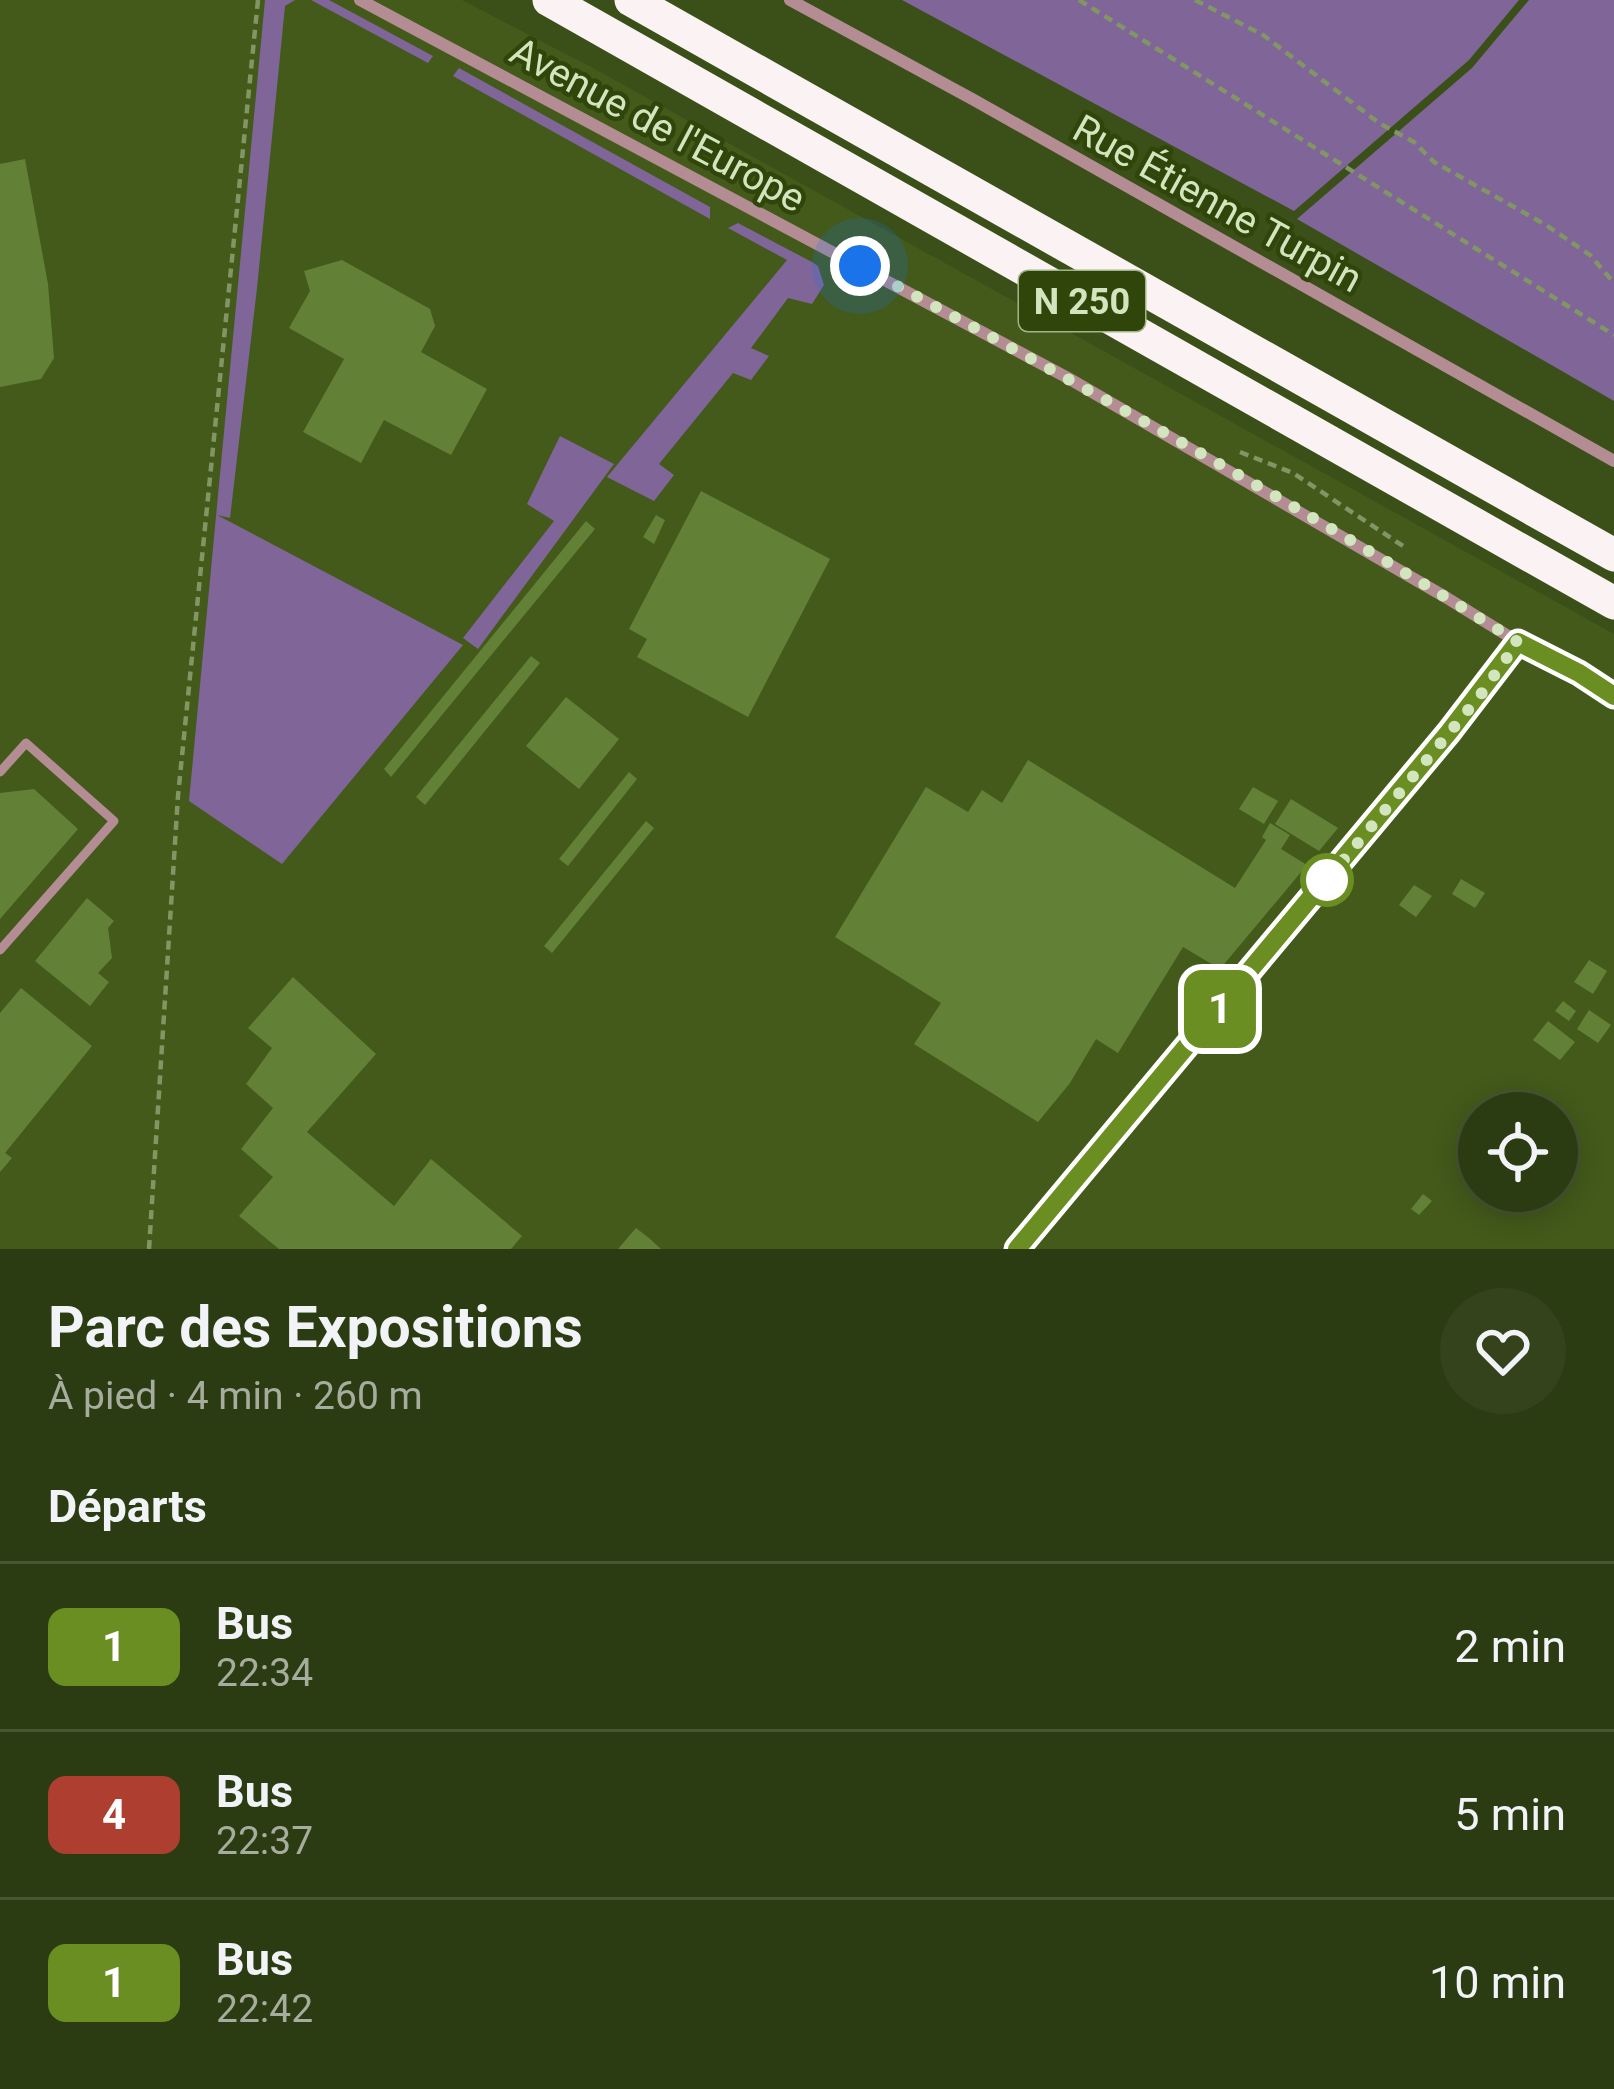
<!DOCTYPE html>
<html lang="fr">
<meta charset="utf-8">
<style>
body{margin:0;font-family:Roboto,sans-serif;background:#34431b;color:#f1f3f6;height:100vh;display:flex;flex-direction:column;font-size:45px;white-space:nowrap}
*{box-sizing:border-box;margin:0}
p{font-size:39px;color:#a6ad9f}
.icon{flex:none;width:66px;height:66px;fill:none;stroke:currentColor;stroke-width:2;stroke-linecap:round;stroke-linejoin:round}
.map{position:relative;height:1249px;overflow:hidden}
.side{display:flex;flex-direction:column;background:#2c3c12;flex:1}
.side>*{flex:none}
.badge{padding:0 24px;border-radius:18px;font-size:42px;line-height:78px}
.tools{position:absolute;left:1458px;top:1092px;display:grid;gap:24px}
.tools a{display:grid;place-items:center;width:120px;height:120px;border-radius:50%;background:#2c3c12;box-shadow:0 6px 30px #0003,0 0 0 3px #485632;font-size:60px}
.you{position:absolute;width:60px;height:60px;margin:-30px;border:9px solid #fff;border-radius:50%;background:#1a73e8;box-shadow:0 0 0 18px #1a73e833}
.map>.badge{position:absolute;translate:-50% -50%;box-shadow:0 0 0 6px #fff}
h2{padding:0 48px;font-size:45px;line-height:108px}
.round{display:grid;place-items:center;flex:none;width:126px;height:126px;border-radius:63px;background:#34431b}
.headline{display:flex;align-items:center;justify-content:space-between;height:204px;padding:0 48px}
h1{font-size:57px;font-weight:700;line-height:90px}
ul{padding:0;list-style:none}
li{display:flex;align-items:center;gap:36px;height:168px;padding:0 48px;border-top:3px solid #485632}
li div{flex:1}
li b{display:block;font-size:45px}
li em{font-style:normal}
li .badge{min-width:132px;font-weight:700;text-align:center}
.map>svg:first-child{display:block}
.built{fill:#435a1b;fill-rule:evenodd}
.green{fill:#806599}
.building{fill:#638037}
.lines{fill:none;stroke-linecap:round;stroke-linejoin:round}
.path{stroke:#819565;stroke-width:4.5;stroke-dasharray:9 6;stroke-linecap:butt}
.service{stroke:#b48d94;stroke-width:9}
.minor{stroke:#b48d94;stroke-width:12}
.trunk{stroke:#faf2f3;stroke-width:33}
.line-casing{stroke:#fff;stroke-width:27}
.line{stroke:#6b8e23;stroke-width:18}
.walk{stroke:#d3e5bf;stroke-width:12;stroke-dasharray:0 21.6}
.stop-dot{fill:#fff;stroke:#6b8e23;stroke-width:6}
.labels{text-anchor:middle;stroke-width:9;stroke-linejoin:round;paint-order:stroke}
.shield{fill:#30450a;stroke:#a2b589;stroke-width:3}
.shield-label{font-size:36px;font-weight:bold;fill:#d3e5bf}
.street-label{font-size:39px;fill:#d3e5bf;stroke:#30450a}
</style>
<div class="map">
<svg width="1614" height="1249" viewBox="0 0 1614 1249">
<rect width="100%" height="100%" fill="#3a5018"/>
<path class="built" d="M0,0H462L593,68L1614,634V1249H0ZM1479,1113H1557V1191H1479Z"/>
<path class="green" d="M265,0H295L285,6L257,288L230,518L217,515L463,645L282,864L189,801Z
M311,0H329L433,56L428,63Z
M902,0H1519L1469,60L1294,211Z
M1529,0H1614V401L1297,219L1472,68Z
M459,68L710,207V219L453,76Z
M738,223L812,262L818,266L824,285L812,304L788,298L751,348L769,356L751,380L733,373L659,464L674,475L654,501L607,477L787,260L728,228Z
M560,436L614,464L478,649L463,638L554,521L527,504Z"/>
<path class="building" d="M25,159L48,284L54,358L41,379L0,387V164Z
M342,260L430,309L435,326L421,352L487,389L451,455L384,420L361,463L303,432L344,359L289,328L310,291L304,271Z
M701,491L830,559L748,717L637,657L647,639L629,629Z
M656,515L665,520L654,544L643,537Z
M586,521L595,529L391,777L384,769Z
M531,656L540,663L425,805L416,797Z
M566,697L619,739L579,789L526,746Z
M1028,760L1235,888L1266,840L1262,837L1270,823L1290,835L1281,849L1307,865L1220,969L1183,947L1118,1053L1096,1039L1070,1083L1038,1122L914,1044L941,1003L835,937L926,787L968,812L982,790L1002,803Z
M629,772L637,779L568,866L559,859Z
M1253,787L1278,801L1264,824L1239,809Z
M34,789L78,829L0,919V793Z
M1291,799L1338,828L1319,851L1275,824Z
M646,821L654,828L552,953L544,946Z
M1461,879L1485,893L1475,908L1452,894Z
M1414,885L1432,896L1416,917L1399,905Z
M87,898L114,921L108,928L112,958L98,973L109,982L90,1006L35,961Z
M1589,960L1607,971L1593,994L1574,982Z
M293,977L376,1054L307,1132L394,1206L431,1159L522,1236L511,1249H279L239,1216L273,1177L241,1149L273,1108L246,1084L272,1048L248,1028Z
M21,988L92,1046L5,1153L12,1158L0,1172V1013Z
M1563,1001L1576,1011L1569,1021L1555,1011Z
M1589,1010L1611,1025L1598,1043L1577,1029Z
M1548,1021L1575,1042L1560,1060L1533,1040Z
M1423,1194L1432,1201L1419,1215L1411,1209Z
M636,1228L649,1238L661,1249H618Z"/>
<g class="lines">
<path class="path" d="M1079,0L1614,335
M1195,0L1263,35L1379,123L1414,142L1434,162L1546,225L1590,255L1614,283
M1240,452L1293,473L1406,548
M149,1249L178,796L258,0"/>
<path class="service" d="M0,772L26,743L114,821L0,950"/>
<path class="minor" d="M360,0L1068,378L1447,598L1518,642L1579,673L1614,696
M790,0L974,100L1614,461
M1017,1249L1179,1059L1479,697L1518,642"/>
<path class="trunk" d="M549,0L1614,603
M631,0L1614,555"/>
</g>
<g class="lines">
<defs>
<path id="line" d="M1017,1249L1449,732L1518,642L1579,673L1614,696"/>
</defs>
<use href="#line" class="line-casing"/>
<use href="#line" class="line"/>
<path class="walk" d="M860,266C1082,385 1304,508 1518,642L1479,697L1327,880"/>
</g>
<circle class="stop-dot" cx="1327" cy="880" r="24"/>
<g class="labels">
<rect class="shield" x="1019" y="271" width="126" height="60" rx="9"/>
<g class="shield-label">
<text x="1082" y="314">N 250</text>
</g>
<g class="street-label">
<text transform="translate(658 124) rotate(28)" y="14">Avenue de l'Europe</text>
<text transform="translate(1218 203) rotate(29)" y="14">Rue Étienne Turpin</text>
</g>
</g>
</svg>
<div class="tools">
<a><svg class="icon" aria-label="locate" viewBox="0 0 24 24"><circle cx="12" cy="12" r="6"/><path d="M12 2v4M12 18v4M2 12h4M18 12h4"/></svg></a>
</div>
<div class="you" style="left:860px;top:266px"></div>
<b class="badge" style="left:1220px;top:1009px;background:#6b8e23;color:#fff">1</b>
</div>
<section class="side">
<div class="headline"><div><h1>Parc des Expositions</h1><p>À pied · 4 min · 260 m</p></div><a class="round"><svg class="icon" aria-label="heart" viewBox="0 0 24 24"><path d="M12 20l-8-8c-3-5 5-10 8-4 3-6 11-1 8 4z"/></svg></a></div>
<h2>Départs</h2>
<ul>
<li><span class="badge" style="background:#6b8e23;color:#fff">1</span><div><b>Bus</b><p>22:34</p></div><em>2 min</em></li>
<li><span class="badge" style="background:#ae3e2f;color:#fff">4</span><div><b>Bus</b><p>22:37</p></div><em>5 min</em></li>
<li><span class="badge" style="background:#6b8e23;color:#fff">1</span><div><b>Bus</b><p>22:42</p></div><em>10 min</em></li>
</ul>
</section>
